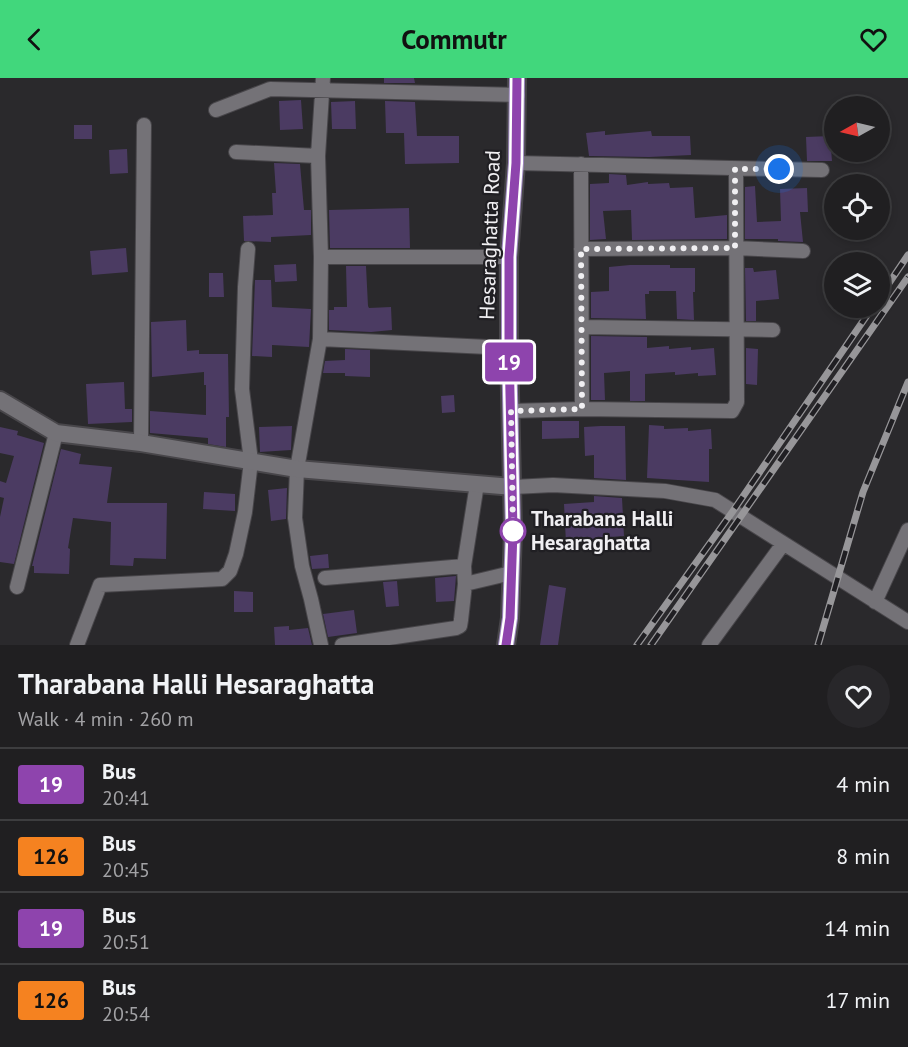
<!DOCTYPE html>
<meta charset="utf-8">
<style>
body{margin:0;font-family:"PT Sans",sans-serif;background:#28272a;color:#f1f3f6;height:100vh;display:flex;flex-direction:column;font-size:22px;white-space:nowrap}
*{box-sizing:border-box;margin:0}
p{font-size:20px;color:#a2a2a5}
.icon{flex:none;width:33px;height:33px;fill:none;stroke:currentColor;stroke-width:2;stroke-linecap:round;stroke-linejoin:round}
.map{position:relative;height:567px;overflow:hidden}
.side{display:flex;flex-direction:column;background:#201f21;flex:1}
.side>*{flex:none}
.badge{padding:0 12px;border-radius:4px;font-size:21px;line-height:39px}
.needle{width:39px;rotate:262deg}
.fabs{position:absolute;left:824px;top:18px;display:grid;gap:12px}
.fabs a{display:grid;place-items:center;width:66px;height:66px;border-radius:50%;background:#201f21;box-shadow:0 3px 9px #0003,0 0 0 2px #3d3d3f;font-size:30px}
.you{position:absolute;width:30px;height:30px;margin:-15px;border:4px solid #fff;border-radius:50%;background:#1a73e8;box-shadow:0 0 0 9px #1a73e833}
.map>.badge{position:absolute;translate:-50% -50%;box-shadow:0 0 0 3px #fff}
.round{display:grid;place-items:center;flex:none;width:63px;height:63px;border-radius:32px;background:#28272a}
.overview{display:flex;align-items:center;justify-content:space-between;height:102px;padding:0 18px}
h1{font-size:28px;font-weight:800;line-height:45px}
ul{padding:0;list-style:none}
li{display:flex;align-items:center;gap:18px;height:72px;padding:0 18px;border-top:2px solid #3d3d3f}
li div{flex:1}
li b{display:block;font-size:22px}
li em{font-style:normal}
li .badge{min-width:66px;font-weight:700;text-align:center}
header{display:flex;justify-content:space-between;align-items:center;height:78px;padding:0 18px;background:#41d77c;color:#111;font-size:27px;font-weight:800}
.map>svg:first-child{display:block}
.building{fill:#4b3b62}
.lines{fill:none;stroke-linecap:round;stroke-linejoin:round}
.minor-casing{stroke:#48464a;stroke-width:16}
.tertiary-casing{stroke:#48464a;stroke-width:20}
.primary-casing{stroke:#48464a;stroke-width:20}
.minor{stroke:#747277;stroke-width:14}
.tertiary{stroke:#747277;stroke-width:16}
.primary{stroke:#9f89c0;stroke-width:16}
.rail-casing{stroke:#979699;stroke-width:7}
.rail{stroke:#201f23;stroke-width:4.5;stroke-dasharray:14;stroke-linecap:butt}
.line-casing{stroke:#fff;stroke-width:14}
.line{stroke:#8e44ad;stroke-width:9}
.walk{stroke:#f0eff2;stroke-width:6;stroke-dasharray:0 10.8}
.stop-dot{fill:#fff;stroke:#8e44ad;stroke-width:3}
.labels{text-anchor:middle;stroke-width:4.5;stroke-linejoin:round;paint-order:stroke}
.street-label{font-size:21px;fill:#f0eff2;stroke:#201f23}
.stop-label{font-size:21px;font-weight:bold;fill:#f0eff2;stroke:#201f23;text-anchor:start}
</style>
<header><svg class="icon" aria-label="back" viewBox="0 0 24 24"><path d="M15 5l-7 7 7 7"/></svg>Commutr<svg class="icon" aria-label="heart" viewBox="0 0 24 24"><path d="M12 20l-8-8c-3-5 5-10 8-4 3-6 11-1 8 4z"/></svg></header>
<div class="map">
<svg width="908" height="567" viewBox="0 0 908 567">
<rect width="100%" height="100%" fill="#2a292c"/>
<path class="building" d="M384,0H414L415,5H384Z
M301,22L303,51L280,52L279,23Z
M355,23L356,51H332L331,24Z
M385,23L415,24L417,58H459V85L405,86L404,55H386Z
M74,47H92V61H74Z
M605,53V57L651,53L652,58H690L691,77L649,79L589,78L586,55Z
M830,58L832,83H807L806,59Z
M127,71L128,95L110,96L109,72Z
M274,85L300,86L304,132H311V157L271,159V164L244,163L243,138L273,137L272,115H276Z
M609,96L626,97L627,107L648,104V106L669,105L670,110L693,109L695,140L727,137V161L632,162L631,132L603,133L606,161L590,162V106L609,105Z
M755,108L757,144L781,143L780,111L807,110L808,134H800L803,164L778,163V161H745V109Z
M409,130L410,170H330L329,132Z
M126,170L128,194L92,197L90,173Z
M296,186L297,203L275,204L274,187Z
M630,187H670V190H695V214H693L694,242L677,241L676,213H649V216H645L646,241L591,240V214L609,213V189Z
M346,188H366L368,228L369,230L391,229L392,252L371,254L329,252V232H334V229H347Z
M745,190H753L754,194L776,192L779,221L756,223V243H746Z
M209,195H223L224,219H209Z
M255,202H271L272,229L311,231L309,269L272,267V279L252,278Z
M186,242L187,273L199,272V276H228L229,339H226V369L208,366V360L150,355V333L206,337V307H204V294L152,299L151,244Z
M591,258L647,259V270L669,268V271L691,269V272L714,270L716,297L698,298V295L675,297V294L645,296V323H630V293L604,295L605,322H591Z
M746,270L758,271L757,307L746,306Z
M345,271L370,272V299L345,298V295H323L325,283L345,282Z
M124,304L125,331H132V344L88,346L86,306Z
M454,317L455,334L442,335L441,318Z
M542,343H579V360L542,361Z
M649,347L664,348V351L688,350V353L711,351L712,371H709V404L647,400Z
M292,348L291,372L260,374L259,349Z
M601,348H625L626,402L594,400V377L585,378L584,349Z
M0,349L18,353L17,357L44,365L14,486L0,484V439L4,420L0,419V403L6,405L14,378L0,375Z
M61,371L81,376L79,386L112,389L107,425H167L166,481L134,480L133,488L110,487L111,444L73,440L68,470L70,471L69,496L34,495V488H32Z
M287,410L286,441L271,443L268,412Z
M204,414L235,416V433L203,431Z
M594,418L622,420L624,458L597,460V463L566,465L564,426L594,424Z
M328,476L329,490L312,491L310,478Z
M456,498L454,523L436,524L435,500Z
M397,503L399,528L386,529L383,504Z
M549,507L566,510L558,567H540Z
M234,513L253,514V534H234Z
M354,532L357,555L328,559L323,536Z
M289,548V552L308,550L312,567H275L274,549Z"/>
<g class="lines">
<defs>
<path id="minor" d="M216,32L270,11L518,17
M236,74L318,78
M516,85L822,92
M581,86L582,331
M581,171L735,170L803,173
M321,179H509
M583,249L773,252
M320,261L509,270
M511,333L582,331L732,333L737,324L736,91
M141,365L144,47
M513,409L553,407L665,413L715,422L908,544
M464,488L477,406
M325,500L464,488L465,506
M17,509L56,355
M875,524L908,452
M77,567L100,507L222,501L230,493L236,476L245,434L251,383L242,311L245,209L248,171
M321,567L311,521L302,488L295,440L297,391L320,261L321,179L318,78L323,0
M342,567L456,550L460,548L461,542L465,506L511,495
M709,567L783,466"/>
<path id="tertiary" d="M0,322L56,355L141,365L297,391L513,409"/>
<path id="primary" d="M506,567L510,540L513,453L509,270V179L516,85L517,0"/>
</defs>
<use href="#minor" class="minor-casing"/>
<use href="#tertiary" class="tertiary-casing"/>
<use href="#primary" class="primary-casing"/>
<use href="#minor" class="minor"/>
<use href="#tertiary" class="tertiary"/>
<use href="#primary" class="primary"/>
<defs>
<path id="rail" d="M879,220L908,177
M637,567L733,433L872,230
M651,567L908,199
M818,567L863,414L908,304"/>
</defs>
<use href="#rail" class="rail-casing"/>
<use href="#rail" class="rail"/>
</g>
<g class="lines">
<defs>
<path id="line" d="M506,567L510,540L513,453L509,270V179L516,85L517,0"/>
</defs>
<use href="#line" class="line-casing"/>
<use href="#line" class="line"/>
<path class="walk" d="M513,453L511,333L582,331L581,171L735,170V91H779"/>
</g>
<circle class="stop-dot" cx="513" cy="453" r="12"/>
<g class="labels">
<g class="street-label">
<text transform="translate(490 157) rotate(-88)" y="7">Hesaraghatta Road</text>
</g>
<g class="stop-label">
<text x="531" y="448">Tharabana Halli<tspan x="531" dy="24">Hesaraghatta</tspan></text>
</g>
</g>
</svg>
<div class="fabs">
<a><svg class="needle" viewBox="-14 -14 28 28"><path d="M0-13l5 13h-10z" fill="#e53935"/><path d="M0 13l5-13h-10z" fill="#a2a2a5"/></svg></a>
<a><svg class="icon" aria-label="locate" viewBox="0 0 24 24"><circle cx="12" cy="12" r="6"/><path d="M12 2v4M12 18v4M2 12h4M18 12h4"/></svg></a>
<a><svg class="icon" aria-label="layers" viewBox="0 0 24 24"><path d="M12 4l9 5-9 5-9-5zM3 14l9 5 9-5"/></svg></a>
</div>
<div class="you" style="left:779px;top:91px"></div>
<b class="badge" style="left:509px;top:284px;background:#8e44ad;color:#fff">19</b>
</div>
<section class="side">
<div class="overview"><div><h1>Tharabana Halli Hesaraghatta</h1><p>Walk · 4 min · 260 m</p></div><a class="round"><svg class="icon" aria-label="heart" viewBox="0 0 24 24"><path d="M12 20l-8-8c-3-5 5-10 8-4 3-6 11-1 8 4z"/></svg></a></div>
<ul>
<li><span class="badge" style="background:#8e44ad;color:#fff">19</span><div><b>Bus</b><p>20:41</p></div><em>4 min</em></li>
<li><span class="badge" style="background:#f58220;color:#111">126</span><div><b>Bus</b><p>20:45</p></div><em>8 min</em></li>
<li><span class="badge" style="background:#8e44ad;color:#fff">19</span><div><b>Bus</b><p>20:51</p></div><em>14 min</em></li>
<li><span class="badge" style="background:#f58220;color:#111">126</span><div><b>Bus</b><p>20:54</p></div><em>17 min</em></li>
</ul>
</section>
